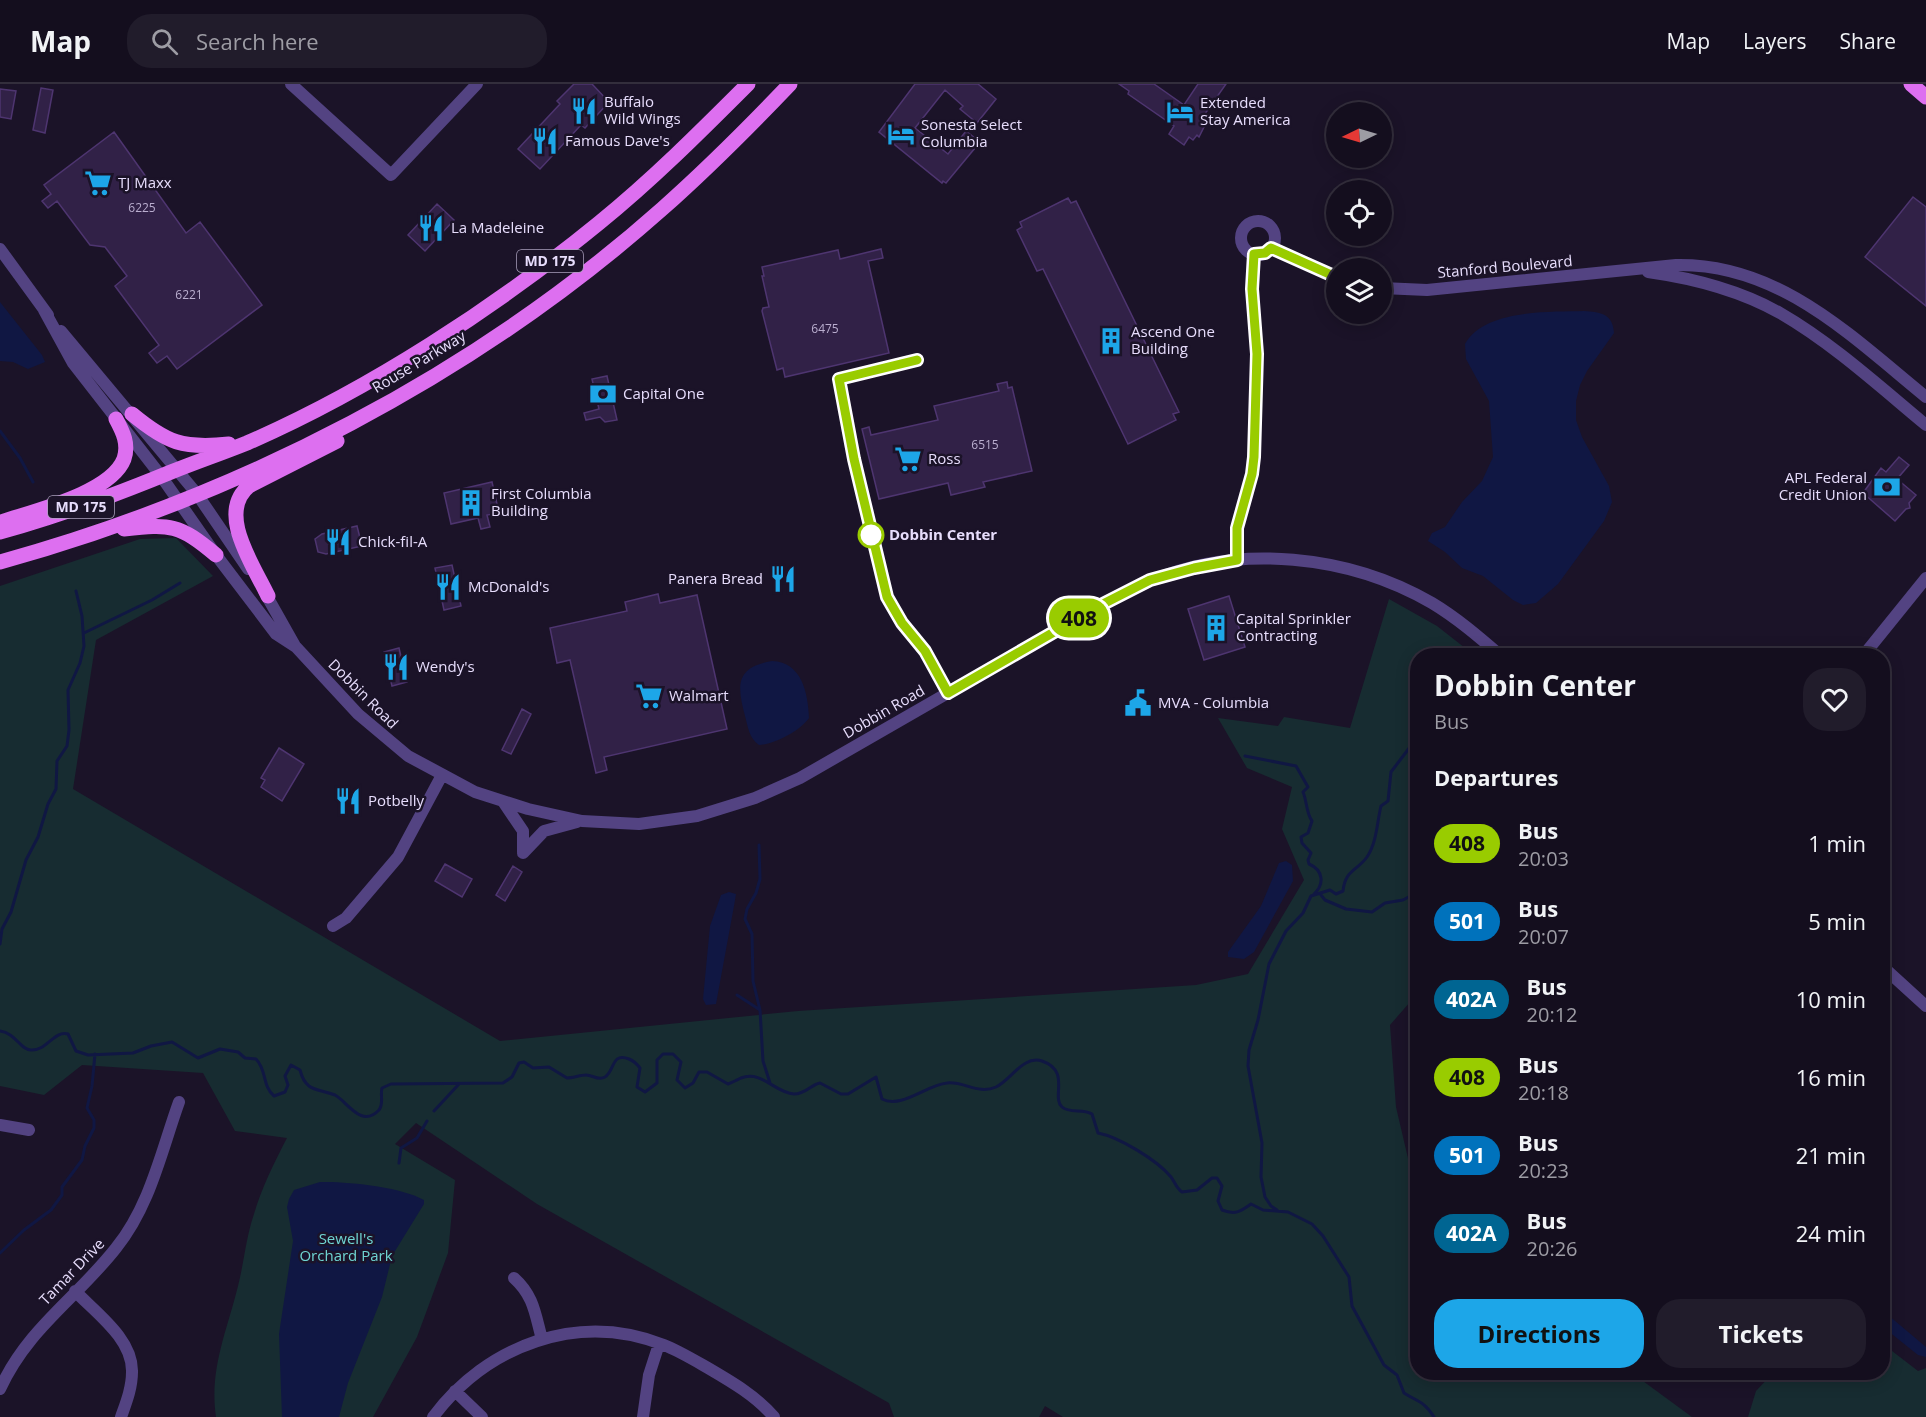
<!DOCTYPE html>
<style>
body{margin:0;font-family:"Open Sans",sans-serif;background:#211c2b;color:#f1f3f6;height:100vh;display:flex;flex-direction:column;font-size:22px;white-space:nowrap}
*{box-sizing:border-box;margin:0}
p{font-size:20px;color:#9d9ca4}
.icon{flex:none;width:33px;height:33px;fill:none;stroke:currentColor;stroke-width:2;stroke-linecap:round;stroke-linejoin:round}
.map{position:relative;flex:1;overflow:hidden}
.side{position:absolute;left:1410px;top:564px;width:480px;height:732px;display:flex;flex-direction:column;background:#140e1e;border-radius:24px;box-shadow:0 3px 15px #0003,0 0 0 2px #332e3c}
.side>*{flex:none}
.badge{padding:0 12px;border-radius:20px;font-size:21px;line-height:39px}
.needle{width:39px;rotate:265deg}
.controls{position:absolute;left:1326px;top:18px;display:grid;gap:12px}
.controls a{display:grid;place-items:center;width:66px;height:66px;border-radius:50%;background:#140e1e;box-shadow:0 3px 15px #0003,0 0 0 2px #332e3c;font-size:30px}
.map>.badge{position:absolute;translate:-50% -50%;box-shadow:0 0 0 3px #fff}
h2{padding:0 24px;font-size:22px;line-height:54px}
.round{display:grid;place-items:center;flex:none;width:63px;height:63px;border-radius:24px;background:#211c2b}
.headline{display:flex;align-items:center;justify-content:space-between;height:102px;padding:0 24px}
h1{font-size:28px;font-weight:700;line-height:45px}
.primary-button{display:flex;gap:12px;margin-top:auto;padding:12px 24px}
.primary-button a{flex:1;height:69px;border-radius:24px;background:#1da6e8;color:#111;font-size:24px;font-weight:700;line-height:69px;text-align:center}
.primary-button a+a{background:#211c2b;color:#f1f3f6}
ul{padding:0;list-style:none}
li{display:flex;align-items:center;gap:18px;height:78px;padding:0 24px}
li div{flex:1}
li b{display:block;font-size:22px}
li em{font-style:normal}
li .badge{min-width:66px;font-weight:700;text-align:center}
header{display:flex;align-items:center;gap:36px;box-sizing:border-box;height:84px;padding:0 30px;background:#140e1e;border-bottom:2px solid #332e3c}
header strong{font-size:28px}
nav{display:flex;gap:33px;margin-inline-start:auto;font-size:21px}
.search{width:420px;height:54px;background:#211c2b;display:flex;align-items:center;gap:15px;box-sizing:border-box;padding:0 21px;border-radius:24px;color:#9d9ca4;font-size:22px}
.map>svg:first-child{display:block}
.green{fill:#172c31}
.water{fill:#101743}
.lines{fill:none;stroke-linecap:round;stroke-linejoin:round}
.stream{stroke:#101743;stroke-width:3}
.building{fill:#312147;stroke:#4e3570;stroke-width:1.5}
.minor{stroke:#534382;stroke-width:12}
.major{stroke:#dd6ff0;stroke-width:15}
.line-casing{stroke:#fff;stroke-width:14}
.line{stroke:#9c0;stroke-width:9}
.stop-dot{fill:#fff;stroke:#9c0;stroke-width:3}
.labels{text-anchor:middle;stroke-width:5;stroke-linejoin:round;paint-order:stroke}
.number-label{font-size:12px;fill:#baaecf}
.shield{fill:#1b1328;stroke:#aaa0bc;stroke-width:1.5}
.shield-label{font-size:14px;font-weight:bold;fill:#e7ddfc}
.poi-label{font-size:15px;fill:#e7ddfc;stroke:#1b1328;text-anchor:start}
.street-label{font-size:15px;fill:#e7ddfc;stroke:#1b1328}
.stop-label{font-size:15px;font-weight:bold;fill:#e7ddfc;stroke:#1b1328;text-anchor:start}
.park-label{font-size:15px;fill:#6fd5d3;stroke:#1b1328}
</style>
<header>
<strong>Map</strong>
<div class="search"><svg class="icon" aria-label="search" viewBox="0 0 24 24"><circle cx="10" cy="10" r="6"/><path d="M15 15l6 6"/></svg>Search here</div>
<nav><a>Map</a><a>Layers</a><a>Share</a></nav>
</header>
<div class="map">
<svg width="1926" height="1333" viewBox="0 0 1926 1333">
<rect width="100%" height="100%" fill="#1b1328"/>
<path class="green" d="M176,454L213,492L96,556L73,705L500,957L798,927L1196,901L1248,890L1304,796L1282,745L1292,703L1247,684L1218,634L1278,642L1284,633L1350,644L1389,515L1437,542L1474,571L1418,572L1417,910L1390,941L1396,1023L1414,1100L1417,1104L1418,1288L1632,1289L1692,1333H1063L1045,1322L1039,1333H894L889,1319L537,1120L416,1039L395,1060L455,1096L448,1169L417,1253L373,1333H216C209,1285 227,1247 238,1202C244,1179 246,1153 254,1130C262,1103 274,1079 287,1054L235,1047L203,989L82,981L44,1011L0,1002V502L140,455Z
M1883,1260L1918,1287L1926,1284V1333H1748L1756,1307L1773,1289L1882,1288Z"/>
<path class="water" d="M0,218L42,271L45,278L28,285L13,278L0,277Z
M1584,227C1601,228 1613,230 1614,249L1587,287L1580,301L1576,317V336L1582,353L1609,402L1612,418L1604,437L1558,500L1536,519L1523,521L1513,516L1483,492L1462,484L1445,468L1428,457L1432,449L1445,443L1462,418L1482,397L1493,373L1489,317L1466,275L1465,260C1485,225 1549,228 1584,227Z
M772,577C802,578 808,609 809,634C800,647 775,660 759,661C749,654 748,643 745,632C737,602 735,583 772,577Z
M1286,777L1292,781L1293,797L1254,868L1244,875L1228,873V868L1261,822L1279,779Z
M729,808L736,810L734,822L716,920L706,921L703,915L710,842L721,811Z
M320,1098C346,1097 402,1103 424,1116V1120L392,1172L382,1213L348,1299L339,1333H282L279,1250L293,1157L287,1123L289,1115L294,1106Z
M1882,1226L1926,1263V1273L1918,1271L1883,1243Z"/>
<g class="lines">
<path class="stream" d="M0,347L20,374L33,398
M84,549L152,516L180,499
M1245,672L1296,682L1308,703L1303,708C1307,717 1306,729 1312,737L1308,749L1301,753L1302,759L1311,769L1308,776L1309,780C1323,786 1325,800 1314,810
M759,761L760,795L756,809L747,825L745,835L752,850L753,897L760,926L763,977L770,999
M1321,811L1325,816L1346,825L1372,828L1385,819L1403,816L1418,808
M0,860L2,845L11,828L26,776L38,753L48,720L56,705L57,677L67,662L69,646L68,606L80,579L84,562L82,532L76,507
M737,911L760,926
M0,947C16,949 20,966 31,966C47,967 54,946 68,950L76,967L88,971L133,969L151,962L172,958L198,974L220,965L238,968L245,974L256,975C267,986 262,1002 274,1012L285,1008L288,1001L285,992L291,981L300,986C306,1009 318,1004 335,1011C347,1017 361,1045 379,1026C384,1020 380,1011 382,1004L391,1000L503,999L512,993L519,979L524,978L533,984L549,983L567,994C573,994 580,991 586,991C593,991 598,997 605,993C615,987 611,968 629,975C634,977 637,980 640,984L637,1003L645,1008L657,999V976L663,970H673L681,978L677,996L685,1004L693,999L699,988H707L728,1000C733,998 737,996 741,994C762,986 775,1009 794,1010C806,1010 810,1001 820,999L841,1010H848L876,993L882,1015C902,1025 926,1001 947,999C964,997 978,1011 996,1003C1011,996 1023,971 1042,977C1071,987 1051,1013 1062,1023C1070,1030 1083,1024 1092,1030L1098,1049C1119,1053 1157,1076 1171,1093C1175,1098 1176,1104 1182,1108L1197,1106L1212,1094H1217L1222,1102L1218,1117L1222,1126C1235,1131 1240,1128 1251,1120L1263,1126L1288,1128L1312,1140L1323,1152L1349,1193L1352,1222L1384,1281L1397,1291L1404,1309C1418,1318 1424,1317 1434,1333
M434,1027L459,1000
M399,1079L401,1064L417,1054L427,1037
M1277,1126L1271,1122L1265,1113L1261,1093L1262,1059L1248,982L1249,966L1258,936L1269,880L1286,847L1303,829L1311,812L1330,806L1336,810L1343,807C1345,786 1357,787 1367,773C1377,758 1377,738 1381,722L1388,717L1391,688L1410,663L1418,642
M0,1169L24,1146L51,1126L62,1111V1103L82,1076L85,1062L94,1044V1036L87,1024L92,1002L95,970"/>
</g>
<path class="building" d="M574,0H592L609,18L585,44L581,41L540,85L518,65L560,20L557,17Z
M915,0H978L996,15L977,39L960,25L963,22L945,6L915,44L948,70L966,47L980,58L946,99L943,97L942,99L879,48Z
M1119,0H1154L1184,21L1198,0H1226L1202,34L1207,37L1199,53L1197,51L1193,56L1189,53L1184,61L1169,50L1174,42L1128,10L1129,7Z
M41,4L53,6L45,49L33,46Z
M0,5L16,7L11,35L0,33Z
M114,48L186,149L200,138L262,221L177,285L167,272L157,279L149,269L159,261L115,202L127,192L105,163L90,161L57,117L48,124L42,117L51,110L44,101Z
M1913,113L1926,123V222L1865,173Z
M1068,114L1071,119L1076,117L1179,328L1173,330L1176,336L1128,360L1043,185L1037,187L1017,146L1022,143L1020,138Z
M437,120L454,136L425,167L408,151Z
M881,165L883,174L868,177L889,269L785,293L783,284L777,286L762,227L763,224L769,223L762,192H764L762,183L838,166L840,175Z
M607,292L617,336L605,338L600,333L586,336L584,329L599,325L592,295Z
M1007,298L1008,304L1012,303L1032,387L983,398L985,403L951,411L948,399L879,415L862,345L869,343L871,351L938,336L934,322L999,307L997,300Z
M1899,373L1909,381L1897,395L1916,411L1909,419L1910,424L1906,425L1895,437L1863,409L1881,384L1886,388Z
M492,398L499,429L487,431L490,443L481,445L478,434L451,440L444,409Z
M357,442L362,462L326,470L318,468L315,455L322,450Z
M452,481L461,522L444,526L435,484Z
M658,510L660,519L697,511L727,645L604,673L607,686L596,689L570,576L557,579L550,544L627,527L625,518Z
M1229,512L1245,563L1204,576L1188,525Z
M399,564L407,598L392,602L384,568Z
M522,625L531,630L511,670L502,666Z
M279,664L304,680L282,717L261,703L265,696L261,694Z
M445,780L472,795L462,813L435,797Z
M513,782L522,788L505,817L496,811Z"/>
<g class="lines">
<path class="minor" d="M291,0L391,91L477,0
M1241 154a17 17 0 1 1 34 0a17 17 0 1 1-34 0Z
M1271,164L1336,193
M0,165L48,231
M1648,188C1691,194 1741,207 1780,229C1832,259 1879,302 1926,341
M1382,204L1427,206L1676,181C1779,179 1851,252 1926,313
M44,226L73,279L161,392L216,471L276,550L296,563L358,630L408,672L475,708L528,725L582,737L639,740L697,732L755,714L800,694L1101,521C1117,513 1133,504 1150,497C1239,459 1349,471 1432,519C1457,534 1479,553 1501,572
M61,247L197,410L248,485
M1237,476V444L1252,390L1254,373L1257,270L1252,205L1254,170
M264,507L295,562
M1863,572L1926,494
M504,719L523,747V768
M523,769L544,747L577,738
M333,842L346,834L398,773L442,691
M1882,882L1926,922
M0,1041L29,1046
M514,1194C534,1212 535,1230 542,1255
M75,1207C96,1229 133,1255 132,1288C132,1304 126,1319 121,1333
M0,1305C28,1244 76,1215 116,1164C150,1122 161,1068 179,1018
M455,1307L482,1333
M433,1333C487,1261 578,1227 664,1261C679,1267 694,1276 708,1284C732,1298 756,1312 774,1333
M643,1333L649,1291L659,1260"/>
<path class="major" d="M1911,0L1926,13
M132,330C167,359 183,365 229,360
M1,438C34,427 111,409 124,375C129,360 123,348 116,335
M124,445C171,440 179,440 216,471
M0,448C59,432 115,411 171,388C196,378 222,369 247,359C369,306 496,223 599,139C652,96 700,48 748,0
M0,478C242,411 474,292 662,125C707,85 749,43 790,0
M268,512C254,482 216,429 249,402L337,357"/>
</g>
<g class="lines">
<defs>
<path id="line" d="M917,276L839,295L854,375L887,513L902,539L925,567L948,609L1101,521L1150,496L1194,484L1237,476V444L1252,390L1254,373L1257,270L1252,205L1254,170L1265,169L1271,164L1336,193"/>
</defs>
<use href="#line" class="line-casing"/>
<use href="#line" class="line"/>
</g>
<defs>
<symbol id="restaurant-bare" viewBox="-9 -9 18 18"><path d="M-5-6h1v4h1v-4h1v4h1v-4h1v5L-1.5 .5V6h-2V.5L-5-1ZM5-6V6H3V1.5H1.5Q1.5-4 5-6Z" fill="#1da6e8" stroke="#1b1328" stroke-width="2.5" paint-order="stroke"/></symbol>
<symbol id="hotel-bare" viewBox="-9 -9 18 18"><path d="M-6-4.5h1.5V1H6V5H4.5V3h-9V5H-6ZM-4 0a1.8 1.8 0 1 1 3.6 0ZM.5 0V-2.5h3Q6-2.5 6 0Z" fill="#1da6e8" stroke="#1b1328" stroke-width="2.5" paint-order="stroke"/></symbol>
<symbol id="supermarket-bare" viewBox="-9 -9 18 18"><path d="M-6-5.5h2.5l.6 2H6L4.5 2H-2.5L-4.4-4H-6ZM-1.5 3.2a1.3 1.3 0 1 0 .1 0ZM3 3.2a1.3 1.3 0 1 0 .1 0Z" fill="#1da6e8" stroke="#1b1328" stroke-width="2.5" paint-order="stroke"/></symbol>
<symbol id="building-bare" viewBox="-9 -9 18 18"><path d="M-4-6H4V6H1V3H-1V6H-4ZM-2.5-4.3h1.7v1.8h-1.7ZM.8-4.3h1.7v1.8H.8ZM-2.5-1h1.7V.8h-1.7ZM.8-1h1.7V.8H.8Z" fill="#1da6e8" stroke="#1b1328" stroke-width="2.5" paint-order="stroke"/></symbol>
<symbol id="bank-bare" viewBox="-9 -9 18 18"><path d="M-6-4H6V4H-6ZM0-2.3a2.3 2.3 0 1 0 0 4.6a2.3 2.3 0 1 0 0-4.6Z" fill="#1da6e8" stroke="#1b1328" stroke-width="2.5" paint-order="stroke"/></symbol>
<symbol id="civic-bare" viewBox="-9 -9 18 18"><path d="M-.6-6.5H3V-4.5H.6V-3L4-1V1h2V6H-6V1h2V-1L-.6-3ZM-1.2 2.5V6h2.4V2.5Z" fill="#1da6e8" stroke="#1b1328" stroke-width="2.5" paint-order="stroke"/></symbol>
</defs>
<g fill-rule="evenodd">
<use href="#restaurant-bare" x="565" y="8" width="38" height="38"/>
<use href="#hotel-bare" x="1161" y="9" width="38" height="38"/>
<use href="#hotel-bare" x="882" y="31" width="38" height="38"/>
<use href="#restaurant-bare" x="526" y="38" width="38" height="38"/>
<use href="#supermarket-bare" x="79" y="80" width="38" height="38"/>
<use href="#restaurant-bare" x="412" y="125" width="38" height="38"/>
<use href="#building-bare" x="1092" y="238" width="38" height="38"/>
<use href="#bank-bare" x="584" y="291" width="38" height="38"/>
<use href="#supermarket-bare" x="889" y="356" width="38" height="38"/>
<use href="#bank-bare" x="1868" y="384" width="38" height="38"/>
<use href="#building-bare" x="452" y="400" width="38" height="38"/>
<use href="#restaurant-bare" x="319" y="439" width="38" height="38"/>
<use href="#restaurant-bare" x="764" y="476" width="38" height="38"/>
<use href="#restaurant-bare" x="429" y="484" width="38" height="38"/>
<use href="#building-bare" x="1197" y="525" width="38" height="38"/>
<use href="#restaurant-bare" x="377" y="564" width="38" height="38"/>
<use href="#supermarket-bare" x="630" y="593" width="38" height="38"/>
<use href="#civic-bare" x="1119" y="600" width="38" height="38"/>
<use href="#restaurant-bare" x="329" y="698" width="38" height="38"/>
</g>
<circle class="stop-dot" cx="871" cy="451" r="12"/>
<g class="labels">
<g class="number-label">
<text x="142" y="128">6225</text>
<text x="189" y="215">6221</text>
<text x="825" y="249">6475</text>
<text x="985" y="365">6515</text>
</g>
<g class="shield">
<rect x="517" y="166" width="66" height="22" rx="4.5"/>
<rect x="48" y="412" width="66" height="22" rx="4.5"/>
</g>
<g class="shield-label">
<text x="550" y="182">MD 175</text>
<text x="81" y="428">MD 175</text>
</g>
<g class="poi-label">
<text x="604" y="23">Buffalo<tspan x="604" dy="17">Wild Wings</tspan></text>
<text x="1200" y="24">Extended<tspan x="1200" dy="17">Stay America</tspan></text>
<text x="921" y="46">Sonesta Select<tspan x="921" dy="17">Columbia</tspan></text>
<text x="565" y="62">Famous Dave's</text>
<text x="118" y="104">TJ Maxx</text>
<text x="451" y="149">La Madeleine</text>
<text x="1131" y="253">Ascend One<tspan x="1131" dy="17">Building</tspan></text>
<text x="623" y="315">Capital One</text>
<text x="928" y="380">Ross</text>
<text x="1867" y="399" text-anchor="end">APL Federal<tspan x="1867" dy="17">Credit Union</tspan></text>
<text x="491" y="415">First Columbia<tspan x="491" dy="17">Building</tspan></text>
<text x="358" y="463">Chick-fil-A</text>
<text x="763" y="500" text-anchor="end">Panera Bread</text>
<text x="468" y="508">McDonald's</text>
<text x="1236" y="540">Capital Sprinkler<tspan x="1236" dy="17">Contracting</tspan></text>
<text x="416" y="588">Wendy's</text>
<text x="669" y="617">Walmart</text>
<text x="1158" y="624">MVA - Columbia</text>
<text x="368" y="722">Potbelly</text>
</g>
<g class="street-label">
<text transform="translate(1505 183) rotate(-5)" y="5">Stanford Boulevard</text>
<text transform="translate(419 278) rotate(-31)" y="5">Rouse Parkway</text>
<text transform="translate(363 610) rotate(45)" y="5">Dobbin Road</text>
<text transform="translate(884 628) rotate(-30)" y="5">Dobbin Road</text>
<text transform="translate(72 1188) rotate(-46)" y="5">Tamar Drive</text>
</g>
<g class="stop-label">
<text x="889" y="456">Dobbin Center</text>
</g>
<g class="park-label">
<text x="346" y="1160">Sewell's<tspan x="346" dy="17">Orchard Park</tspan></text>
</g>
</g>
</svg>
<div class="controls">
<a><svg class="needle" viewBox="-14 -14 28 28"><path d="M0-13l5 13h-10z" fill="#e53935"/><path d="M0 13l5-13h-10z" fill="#9d9ca4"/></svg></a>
<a><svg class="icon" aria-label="locate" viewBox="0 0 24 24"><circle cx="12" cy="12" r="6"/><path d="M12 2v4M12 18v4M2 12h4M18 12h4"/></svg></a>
<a><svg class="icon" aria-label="layers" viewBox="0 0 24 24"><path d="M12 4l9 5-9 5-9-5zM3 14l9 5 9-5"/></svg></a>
</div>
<b class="badge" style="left:1079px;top:534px;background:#9c0;color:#111">408</b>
<section class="side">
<div class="headline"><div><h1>Dobbin Center</h1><p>Bus</p></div><a class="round"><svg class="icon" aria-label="heart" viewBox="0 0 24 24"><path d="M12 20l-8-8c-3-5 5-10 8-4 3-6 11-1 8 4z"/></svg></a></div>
<h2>Departures</h2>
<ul>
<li><span class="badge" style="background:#9c0;color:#111">408</span><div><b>Bus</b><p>20:03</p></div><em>1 min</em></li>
<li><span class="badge" style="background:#0072bc;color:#fff">501</span><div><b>Bus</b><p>20:07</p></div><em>5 min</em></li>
<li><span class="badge" style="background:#006592;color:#fff">402A</span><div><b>Bus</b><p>20:12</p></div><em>10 min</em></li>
<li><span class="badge" style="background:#9c0;color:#111">408</span><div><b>Bus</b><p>20:18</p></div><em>16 min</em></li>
<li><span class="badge" style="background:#0072bc;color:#fff">501</span><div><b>Bus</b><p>20:23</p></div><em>21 min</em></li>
<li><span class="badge" style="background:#006592;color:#fff">402A</span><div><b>Bus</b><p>20:26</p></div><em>24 min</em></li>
</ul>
<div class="primary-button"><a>Directions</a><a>Tickets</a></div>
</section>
</div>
